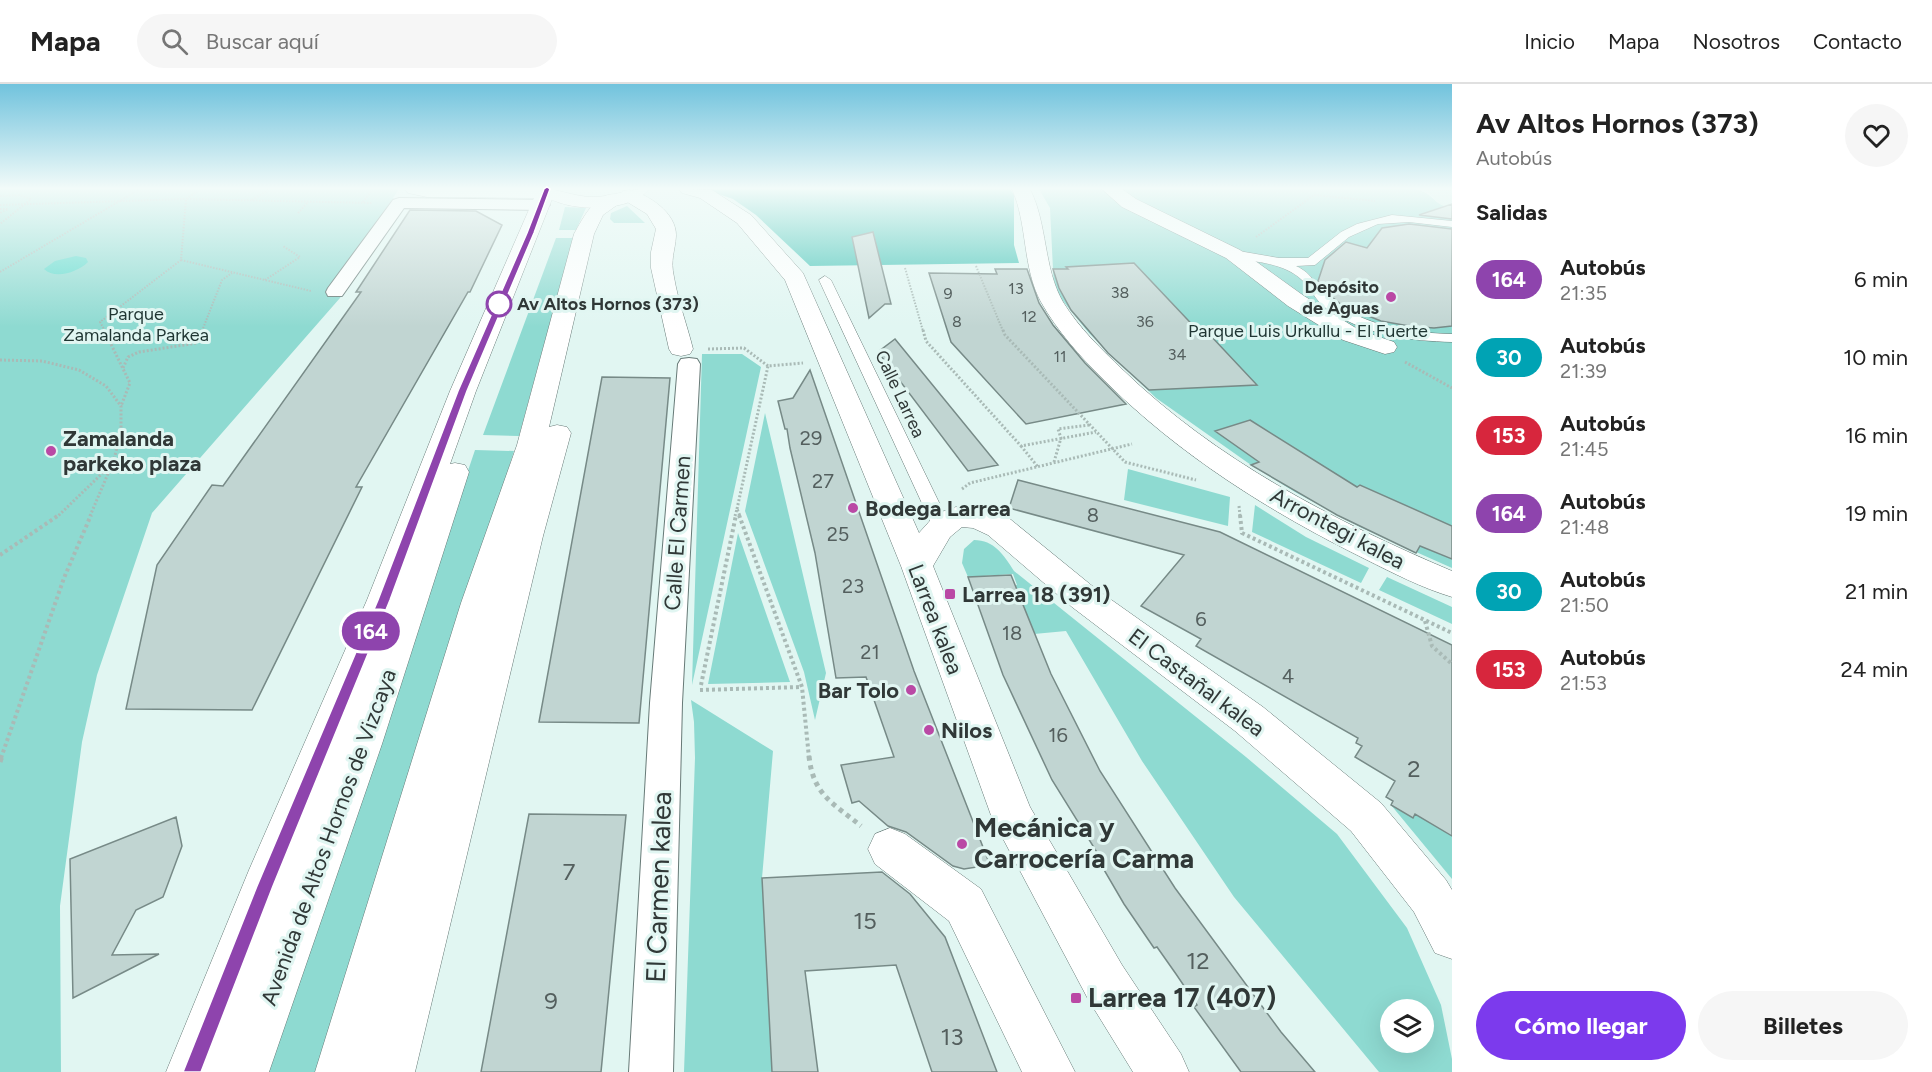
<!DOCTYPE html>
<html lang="es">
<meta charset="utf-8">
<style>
body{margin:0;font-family:Figtree,sans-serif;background:#f6f6f6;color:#222;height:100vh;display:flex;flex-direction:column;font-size:22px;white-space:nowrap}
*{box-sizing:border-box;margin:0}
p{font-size:20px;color:#767676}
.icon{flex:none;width:33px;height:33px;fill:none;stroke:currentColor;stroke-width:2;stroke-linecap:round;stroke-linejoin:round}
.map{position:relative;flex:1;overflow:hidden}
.drawer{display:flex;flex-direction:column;background:#fff;width:480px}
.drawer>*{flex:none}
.badge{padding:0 12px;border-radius:20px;font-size:21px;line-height:39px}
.buttons{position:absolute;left:1380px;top:915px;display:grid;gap:12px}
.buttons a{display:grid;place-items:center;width:54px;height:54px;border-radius:50%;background:#fff;box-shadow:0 6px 24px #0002;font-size:30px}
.map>.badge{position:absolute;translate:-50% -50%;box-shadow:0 0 0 3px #fff}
h2{padding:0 24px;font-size:22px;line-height:54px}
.round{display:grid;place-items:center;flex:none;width:63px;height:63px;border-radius:32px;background:#f6f6f6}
.head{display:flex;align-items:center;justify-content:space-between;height:102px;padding:0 24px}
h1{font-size:28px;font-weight:700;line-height:45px}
.action{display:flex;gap:12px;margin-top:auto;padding:12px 24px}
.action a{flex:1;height:69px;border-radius:36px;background:#7c3aed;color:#fff;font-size:24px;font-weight:700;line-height:69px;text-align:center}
.action a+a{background:#f6f6f6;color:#222}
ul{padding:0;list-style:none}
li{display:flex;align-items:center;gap:18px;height:78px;padding:0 24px}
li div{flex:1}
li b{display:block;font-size:22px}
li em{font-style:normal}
li .badge{min-width:66px;font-weight:700;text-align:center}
header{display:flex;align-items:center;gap:36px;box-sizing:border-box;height:84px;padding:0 30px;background:#fff;border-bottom:2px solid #e0e0e0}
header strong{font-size:28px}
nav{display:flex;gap:33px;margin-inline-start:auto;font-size:21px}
.search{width:420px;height:54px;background:#f6f6f6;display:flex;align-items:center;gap:15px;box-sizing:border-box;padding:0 21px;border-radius:33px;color:#767676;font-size:22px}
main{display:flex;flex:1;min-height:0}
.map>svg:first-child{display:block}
.built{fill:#ceece7}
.green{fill:#8edad1;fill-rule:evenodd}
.forest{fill:#44c3b6}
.water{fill:#5ed9cc}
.building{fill:#c1d5d2;stroke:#778a87;stroke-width:1.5}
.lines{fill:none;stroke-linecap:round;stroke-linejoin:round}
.service-casing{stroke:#677a77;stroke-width:1}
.pedestrian-casing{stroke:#677a77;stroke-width:2}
.minor-casing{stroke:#677a77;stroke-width:1}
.primary-casing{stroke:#677a77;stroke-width:1}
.path-far3{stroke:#a9bab6;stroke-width:2;stroke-dasharray:1.5 1.5;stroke-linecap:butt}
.path-far2{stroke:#a9bab6;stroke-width:3;stroke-dasharray:2 2;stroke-linecap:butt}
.path-far1{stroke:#a9bab6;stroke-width:4;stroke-dasharray:3 3;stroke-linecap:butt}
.path{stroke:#a9bab6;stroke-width:5;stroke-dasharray:4.5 4.5;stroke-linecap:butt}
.service{fill:#fff;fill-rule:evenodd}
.pedestrian{fill:#fff;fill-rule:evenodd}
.minor{fill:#fff;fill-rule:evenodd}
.primary{fill:#fff;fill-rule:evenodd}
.path-bridge{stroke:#a9bab6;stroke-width:2;stroke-dasharray:1.5 1.5;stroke-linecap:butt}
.line{fill:#8e44ad;stroke:#fff;stroke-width:1.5}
.poi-dot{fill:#ba49a5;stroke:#e1f6f2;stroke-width:2}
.stop-dot{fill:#fff;stroke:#8e44ad;stroke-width:3}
.labels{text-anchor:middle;stroke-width:6;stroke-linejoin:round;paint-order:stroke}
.far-number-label{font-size:16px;fill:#545f5e}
.far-poi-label{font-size:18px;font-weight:bold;fill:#303837;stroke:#e1f6f2;text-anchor:end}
.far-stop-label{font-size:18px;font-weight:bold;fill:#303837;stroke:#e1f6f2;text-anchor:start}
.far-park-label{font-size:18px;fill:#1f3532;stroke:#e1f6f2}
.far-street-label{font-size:18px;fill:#303837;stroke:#e1f6f2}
.number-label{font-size:20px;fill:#545f5e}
.poi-label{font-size:22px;font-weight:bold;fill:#303837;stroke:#e1f6f2;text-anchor:start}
.street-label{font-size:22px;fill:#303837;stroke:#e1f6f2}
.near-number-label{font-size:24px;fill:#545f5e}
.near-poi-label{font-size:27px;font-weight:bold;fill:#303837;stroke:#e1f6f2;text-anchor:start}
.near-street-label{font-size:27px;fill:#303837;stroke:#e1f6f2}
</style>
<header>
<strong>Mapa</strong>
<div class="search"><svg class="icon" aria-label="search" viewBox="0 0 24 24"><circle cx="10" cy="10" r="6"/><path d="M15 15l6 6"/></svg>Buscar aquí</div>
<nav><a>Inicio</a><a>Mapa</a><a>Nosotros</a><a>Contacto</a></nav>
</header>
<main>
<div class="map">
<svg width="1452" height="988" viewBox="0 0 1452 988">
<rect width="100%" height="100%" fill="#e1f6f2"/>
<path class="built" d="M1415,105H1452V124L1442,123L1426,106Z"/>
<path class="green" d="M0,105H399L393,114L402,121L340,214L152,429L97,591L82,658L60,822L61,988H0Z
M1039,105H1415C1435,109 1433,122 1452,124V484L1360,443L1295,408L1251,381L1156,314L1089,249L1054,206L1050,124Z
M627,122L645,139H614L610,135L611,129Z
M565,123L586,124L576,146H559Z
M556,154H573L519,352L483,351Z
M702,270H742L761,283L692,601Z
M765,329L826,589L815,636L804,588L745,427Z
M475,366L514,367L318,988H265Z
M1128,385L1230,413L1228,442L1124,416Z
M1255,421L1306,453L1369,484L1361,499L1252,448Z
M738,449L790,598L708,600Z
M974,456C994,456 1004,471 1014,487L1246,673L1337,750L1407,844L1441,921L1452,975V988H1379L1234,813L1142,677L1066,547L1034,550L1005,502L1017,501L1013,490L968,493L962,479L964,465ZM1390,926H1424V958H1390Z
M1387,493L1452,523V540L1379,506Z
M691,616L773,667L762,794L772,988H684L695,674L694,638Z
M1391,721L1413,734L1415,730L1452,751V795Z"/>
<path class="forest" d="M704,105H1010L1014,111V161L1019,179L810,182L756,131L733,115Z"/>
<path class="water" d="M76,172L86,174L88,178C78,188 55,196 44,185L55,177Z"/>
<path class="building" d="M1452,120V135L1419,131Z
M410,126L476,127L502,141L470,208H468L356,403H362L252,626L126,625L157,481L212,401L223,402L361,208H356Z
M1409,140L1452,145V242L1434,244L1409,242L1381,237L1343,222L1326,208L1318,197L1325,176L1346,158L1367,164L1382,144Z
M873,148L891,220H885L869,234L852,153Z
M1134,179L1203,252L1210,251L1257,301L1149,306L1108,269L1071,226L1059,204L1053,185H1068L1066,183Z
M995,185H1027L1039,219L1053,241L1085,279L1126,320L1026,340L951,258L929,189L997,190Z
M895,255L998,381L968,387L878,268Z
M810,286L914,587L990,781L964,785L953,782L906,748L888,742L859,717L852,719L841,681L894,673L866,593L836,594L815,469L790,364L787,345H785L778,317L793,314Z
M602,293L670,294L639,639L539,638Z
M1250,336L1357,403L1360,401L1452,442V475L1420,462L1416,469L1337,431L1251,381L1259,378L1215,347Z
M1018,396L1220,448L1452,561V752L1415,730L1413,734L1391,721L1393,717L1386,713L1395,697L1355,673L1362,662L1356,659L1358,654L1196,562L1201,555L1141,522L1184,471L1009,424Z
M1011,491L1051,590L1100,687L1175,804L1281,948L1315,988H1241L1194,923L1197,921L1176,890L1157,863L1154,864L1124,820L1100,779L1103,778L1052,696L1003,591L968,493Z
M529,730L626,731L601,988H481Z
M176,733L182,762L163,813L136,826L112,871L159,870L73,914L70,775Z
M882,788L910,810L945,853L997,988H932L896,881L805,887L818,988H772L762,794Z"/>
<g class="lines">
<defs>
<path id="service" d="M1392,131L1452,137V143L1409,138L1378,140L1349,153L1315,181L1296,182C1314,190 1315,203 1329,214C1363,242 1409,249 1452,250V258C1411,257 1368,251 1333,229C1315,218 1314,208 1302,196C1284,179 1257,178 1233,174L1227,170L1233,166L1279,174H1308L1341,148L1357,140Z
M825,192L831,196L950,441L947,445L941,447L935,445L932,441L819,196Z"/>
<path id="pedestrian" d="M399,114L542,116L550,121L542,126L404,124L342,212H328L326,208L328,204L393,116Z
M689,274L697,275L700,280L682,619L673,988H629L650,619L678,280L681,275Z"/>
<path id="minor" d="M405,105H556L476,307L450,380L455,379L465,381L469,388L382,660L269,988H166L249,786L367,516L450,307L534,114L427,113L408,109Z
M679,105L712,106L751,131L803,189L919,449L936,430L956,423L968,422L982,425L1010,435L1096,505L1263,623L1381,719L1446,796L1452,806V875L1435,869L1414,828L1351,747L1235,647L1072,523L988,451L973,444L962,443L950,453L933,482L1030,723L1122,881L1181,970L1189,988H1133L1088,915L992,734L901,482L785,196L737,139L700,114L682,109Z
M1012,105H1030C1048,141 1043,183 1063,218C1079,244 1101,265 1123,286C1216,376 1334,437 1452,487V513C1422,504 1393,489 1365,475C1270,428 1179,371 1104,296C1080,272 1058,248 1041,218C1022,183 1028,141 1012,105Z
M1102,105H1122L1136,115L1240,166L1304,212L1359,246L1394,258L1397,263L1394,268L1385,270L1343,256L1288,222L1226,174L1122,123Z
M629,106C648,110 677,129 676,152C675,168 670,175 674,193C678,217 687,241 693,265L690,270L681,272L672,270L669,265L651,184V168L656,145L647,130L624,116L603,131L594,150L549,343L557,341L567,343L571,349L543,452L415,988H315L461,519L517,361L574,150C583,134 597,105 620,111L623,107Z
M890,744L905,750L981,805L1075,988H1022L949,837L875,780L868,765L875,750Z"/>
<path id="primary" d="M538,105C559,104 573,113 593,113C613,113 629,104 649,105C631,130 556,130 538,105Z"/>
</defs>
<use href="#service" class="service-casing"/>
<use href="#pedestrian" class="pedestrian-casing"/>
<use href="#minor" class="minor-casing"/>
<use href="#primary" class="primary-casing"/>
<path class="path-far3" d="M0,112L20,111L31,115L0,140
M187,115L372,119
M252,116L270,105
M363,118L371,108
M0,125H8L0,129
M298,129L308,118
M1256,153L1314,111L1375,117
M181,176L311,207
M976,182L1003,247
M905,184L923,247
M0,188L140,105
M265,196L300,173L283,162
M105,247L100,238L181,176L186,115L200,105
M202,247L222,196L232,189"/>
<path class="path-far2" d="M104,246L130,299L121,322
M923,246L926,257L1021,362L1096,348
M1003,246L1005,251L1125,378L1196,396
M708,265L744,264L768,282
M0,276L42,277L79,286L106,302L121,322V348L113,379L58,432
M1405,278L1452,304
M123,284L128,273L139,268L197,259L202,246
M1021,362L1038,383
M1054,378L1061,354L1058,345L1090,341
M962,405L970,399L1132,360
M1239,422L1240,432
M737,425L768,282L803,279
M90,432L110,385
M735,432L737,425L740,432"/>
<path class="path-far1" d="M739,431L802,603L809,674
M1240,431L1242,449L1452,549
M0,471L59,431
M1425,537L1432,562L1452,580
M701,601L736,431
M700,606L802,603
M1,674L64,494L91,431"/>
<path class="path" d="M809,672C813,711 833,719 861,742
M0,678L2,672"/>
<use href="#service" class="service"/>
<use href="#pedestrian" class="pedestrian"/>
<use href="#minor" class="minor"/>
<use href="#primary" class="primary"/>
<path class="path-bridge" d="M0,121L186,115"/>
</g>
<linearGradient id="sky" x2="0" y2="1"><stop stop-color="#71c3dd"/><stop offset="0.43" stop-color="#f2fbf9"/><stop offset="1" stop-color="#f2fbf9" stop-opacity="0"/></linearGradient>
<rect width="1452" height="243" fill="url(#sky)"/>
<path class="line" d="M547,103L550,105L534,149L467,307L390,516L273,802L201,988H183L257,802L378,516L458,307L527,149L544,105Z"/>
<g class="poi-dot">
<circle cx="1391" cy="213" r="6"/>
<circle cx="51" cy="367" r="6"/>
<circle cx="853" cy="424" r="6"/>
<rect x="944" y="504" width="12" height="12" rx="3"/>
<circle cx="911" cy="606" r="6"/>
<circle cx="929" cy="646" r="6"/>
<circle cx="962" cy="760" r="6"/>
<rect x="1070" y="908" width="12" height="12" rx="3"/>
</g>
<circle class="stop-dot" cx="499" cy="220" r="12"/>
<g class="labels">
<g class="far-number-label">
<text x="1016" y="210">13</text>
<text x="1120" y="214">38</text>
<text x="948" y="215">9</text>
<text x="1029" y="238">12</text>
<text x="957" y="243">8</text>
<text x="1145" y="243">36</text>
<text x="1177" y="276">34</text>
<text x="1060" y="278">11</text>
</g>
<g class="far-poi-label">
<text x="1379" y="209">Depósito<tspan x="1379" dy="21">de Aguas</tspan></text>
</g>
<g class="far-stop-label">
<text x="517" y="226">Av Altos Hornos (373)</text>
</g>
<g class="far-park-label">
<text x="136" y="236">Parque<tspan x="136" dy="21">Zamalanda Parkea</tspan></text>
<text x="1308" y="253">Parque Luis Urkullu - El Fuerte</text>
</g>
<g class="far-street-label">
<text transform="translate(900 310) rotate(65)" y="6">Calle Larrea</text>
</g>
<g class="number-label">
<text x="811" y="361">29</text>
<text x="823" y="404">27</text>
<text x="1093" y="438">8</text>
<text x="838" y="457">25</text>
<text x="853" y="509">23</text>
<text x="1201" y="542">6</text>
<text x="1012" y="556">18</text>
<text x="870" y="575">21</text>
<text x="1288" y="599">4</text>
<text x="1058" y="658">16</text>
</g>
<g class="poi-label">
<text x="63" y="362">Zamalanda<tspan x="63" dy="25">parkeko plaza</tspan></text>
<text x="865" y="432">Bodega Larrea</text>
<text x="962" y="518">Larrea 18 (391)</text>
<text x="899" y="614" text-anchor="end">Bar Tolo</text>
<text x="941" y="654">Nilos</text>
</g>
<g class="street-label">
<text transform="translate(1338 444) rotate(28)" y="8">Arrontegi kalea</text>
<text transform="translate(677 449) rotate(-86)" y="8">Calle El Carmen</text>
<text transform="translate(936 535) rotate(69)" y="8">Larrea kalea</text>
<text transform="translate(1197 598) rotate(37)" y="8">El Castañal kalea</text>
<text transform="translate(328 753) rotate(-70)" y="8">Avenida de Altos Hornos de Vizcaya</text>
</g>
<g class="near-number-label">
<text x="1414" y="693">2</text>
<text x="569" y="796">7</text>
<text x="865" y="845">15</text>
<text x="1198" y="885">12</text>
<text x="551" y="925">9</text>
<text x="952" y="961">13</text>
</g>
<g class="near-poi-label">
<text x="974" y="753">Mecánica y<tspan x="974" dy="31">Carrocería Carma</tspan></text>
<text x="1088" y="923">Larrea 17 (407)</text>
</g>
<g class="near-street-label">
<text transform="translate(659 803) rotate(-88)" y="9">El Carmen kalea</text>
</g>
</g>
</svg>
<div class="buttons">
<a><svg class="icon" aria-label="layers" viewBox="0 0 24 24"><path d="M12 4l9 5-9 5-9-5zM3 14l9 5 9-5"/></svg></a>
</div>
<b class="badge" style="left:371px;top:547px;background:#8e44ad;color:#fff">164</b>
</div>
<section class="drawer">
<div class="head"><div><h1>Av Altos Hornos (373)</h1><p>Autobús</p></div><a class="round"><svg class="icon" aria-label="heart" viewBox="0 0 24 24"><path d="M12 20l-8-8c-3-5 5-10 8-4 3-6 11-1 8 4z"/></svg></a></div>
<h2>Salidas</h2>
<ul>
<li><span class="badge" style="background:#8e44ad;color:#fff">164</span><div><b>Autobús</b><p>21:35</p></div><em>6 min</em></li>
<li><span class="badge" style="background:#00a3b4;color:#fff">30</span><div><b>Autobús</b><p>21:39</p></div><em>10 min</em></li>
<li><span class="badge" style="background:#d7263d;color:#fff">153</span><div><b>Autobús</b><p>21:45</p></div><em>16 min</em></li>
<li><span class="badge" style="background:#8e44ad;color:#fff">164</span><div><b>Autobús</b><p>21:48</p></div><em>19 min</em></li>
<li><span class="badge" style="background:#00a3b4;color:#fff">30</span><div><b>Autobús</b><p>21:50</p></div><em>21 min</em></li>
<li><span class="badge" style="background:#d7263d;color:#fff">153</span><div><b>Autobús</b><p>21:53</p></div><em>24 min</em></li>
</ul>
<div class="action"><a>Cómo llegar</a><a>Billetes</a></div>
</section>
</main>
